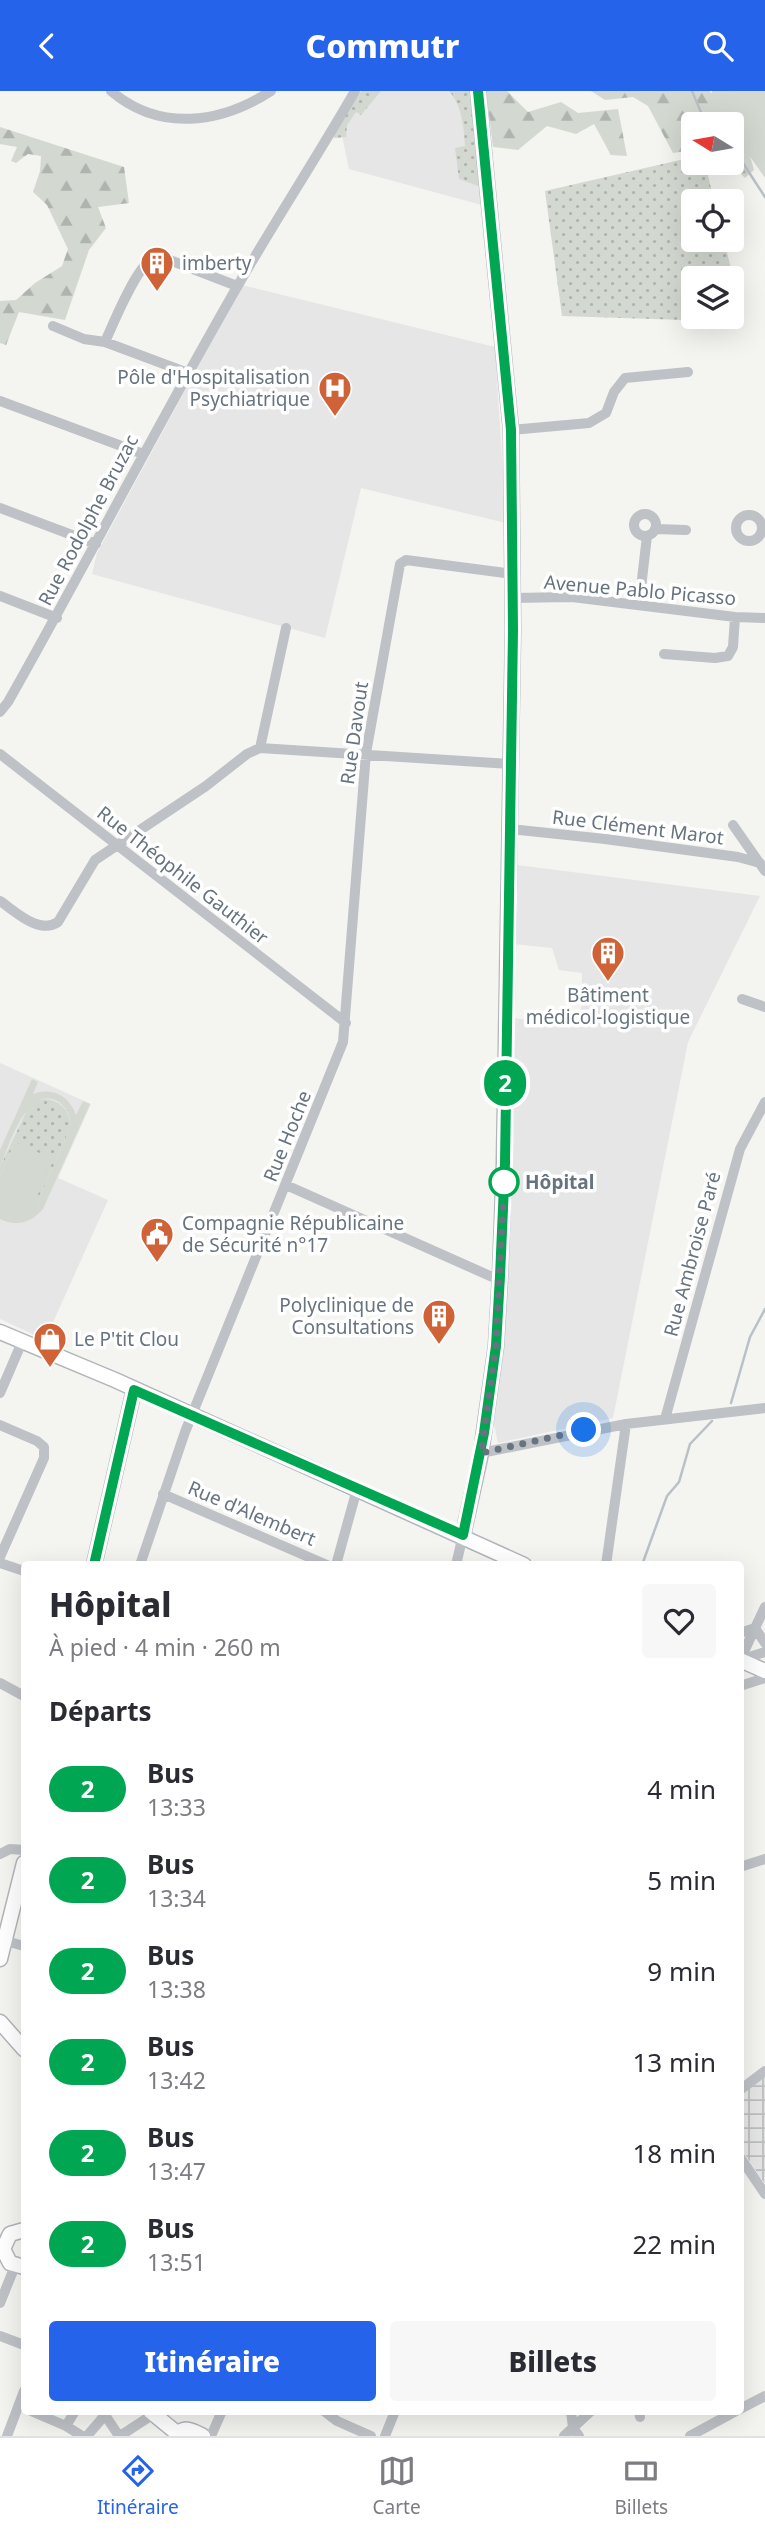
<!DOCTYPE html>
<html lang="fr">
<meta charset="utf-8">
<style>
:root{--surface:#fff;--page:#f7f7f7;--text:#2b2b33;--muted:#7c7c81;--line:#e1e1e2;--accent:#2563eb}
body{margin:0;font-family:"Noto Sans",sans-serif;background:var(--page);color:var(--text);height:100vh;display:flex;flex-direction:column;font-size:26px;white-space:nowrap}
*{box-sizing:border-box;margin:0}
p{font-size:23px;color:var(--muted)}
.icon{flex:none;width:38px;height:38px;fill:none;stroke:currentColor;stroke-width:2;stroke-linecap:round;stroke-linejoin:round}
.map{position:relative;flex:1;overflow:hidden}
.side{position:absolute;left:21px;top:1470px;width:723px;height:854px;display:flex;flex-direction:column;background:var(--surface);border-radius:7px;box-shadow:0 7px 28px #0002}
.side>*{flex:none}
.badge{padding:0 14px;border-radius:23px;font-size:24px;line-height:46px}
.needle{width:46px;rotate:281deg}
.fabs{position:absolute;left:681px;top:21px;display:grid;gap:14px}
.fabs a{display:grid;place-items:center;width:63px;height:63px;border-radius:7px;background:var(--surface);box-shadow:0 7px 28px #0002;font-size:35px}
.you{position:absolute;width:35px;height:35px;margin:-18px;border:5px solid #fff;border-radius:50%;background:#1a73e8;box-shadow:0 0 0 10px #1a73e833}
.map>.badge{position:absolute;translate:-50% -50%;box-shadow:0 0 0 4px #fff}
h2{padding:0 28px;font-size:26px;line-height:63px}
.round{display:grid;place-items:center;flex:none;width:74px;height:74px;border-radius:7px;background:var(--page)}
.overview{display:flex;align-items:center;justify-content:space-between;height:119px;padding:0 28px}
h1{font-size:33px;font-weight:800;line-height:52px}
.button{display:flex;gap:14px;margin-top:auto;padding:14px 28px}
.button a{flex:1;height:80px;border-radius:7px;background:var(--accent);color:#fff;font-size:28px;font-weight:800;line-height:80px;text-align:center}
.button a+a{background:var(--page);color:var(--text)}
ul{padding:0;list-style:none}
li{display:flex;align-items:center;gap:21px;height:91px;padding:0 28px}
li div{flex:1}
li b{display:block;font-size:26px}
li em{font-style:normal}
li .badge{min-width:77px;font-weight:700;text-align:center}
header{display:flex;justify-content:space-between;align-items:center;height:91px;padding:0 28px;background:var(--accent);color:#fff;font-size:32px;font-weight:800}
.dock{display:flex;justify-content:space-around;align-items:center;height:98px;border-top:2px solid var(--line);background:var(--surface);font-size:19px;color:var(--muted)}
.dock a{display:grid;justify-items:center;gap:4px}
.dock .selected{color:var(--accent)}
.map>svg:first-child{display:block}
.built{fill:#e5e6e5}
.industrial{fill:url(#industrial-grid)}
.grass{fill:url(#grass-dots);fill-rule:evenodd}
.forest{fill:url(#forest-firs)}
.park{fill:#d3d9d1}
.lines{fill:none;stroke-linecap:round;stroke-linejoin:round}
.stream{stroke:#b9c1c7;stroke-width:2.5}
.major-casing{stroke:#b2b5b9;stroke-width:17}
.minor{stroke:#bec1c5;stroke-width:10}
.major{stroke:#fff;stroke-width:14}
.line-casing{stroke:#fff;stroke-width:16}
.line{stroke:#00a651;stroke-width:10}
.walk{stroke:#67737f;stroke-width:7;stroke-dasharray:0 12.6}
.stop-dot{fill:#fff;stroke:#00a651;stroke-width:3.5}
.labels{text-anchor:middle;dominant-baseline:central;stroke-width:7;stroke-linejoin:round;paint-order:stroke}
.poi-label{font-size:19px;fill:#67737f;stroke:#fff;text-anchor:start}
.street-label{font-size:19px;fill:#67737f;stroke:#fff}
.stop-label{font-size:19px;font-weight:bold;fill:#67737f;stroke:#fff;text-anchor:start}
</style>
<header><svg class="icon" aria-label="back" viewBox="0 0 24 24"><path d="M15 5l-7 7 7 7"/></svg>Commutr<svg class="icon" aria-label="search" viewBox="0 0 24 24"><circle cx="10" cy="10" r="6"/><path d="M15 15l6 6"/></svg></header>
<div class="map">
<svg width="765" height="2345" viewBox="0 0 765 2345">
<defs>
<pattern id="industrial-grid" width="8" height="8" patternUnits="userSpaceOnUse" patternTransform="scale(1.75)"><rect width="8" height="8" fill="#e5e6e5"/><path d="M0 4h8M4 0v8" fill="none" stroke="#bdbfbf"/></pattern>
<pattern id="grass-dots" width="8" height="8" patternUnits="userSpaceOnUse" patternTransform="scale(1.75)"><rect width="8" height="8" fill="#d3d9d1"/><path d="M2 2h.1M6 6h.1" fill="none" stroke="#afb4af" stroke-width="1.8" stroke-linecap="round"/></pattern>
<pattern id="forest-firs" width="22" height="20" patternUnits="userSpaceOnUse" patternTransform="scale(1.75)"><rect width="22" height="20" fill="#d3d9d1"/><path d="M5 1l3.5 6h-7zM16 11l3.5 6h-7z" fill="#afb4af"/></pattern>
</defs>
<rect width="100%" height="100%" fill="#f4f4f1"/>
<!-- built -->
<path class="built" d="M361 0H469L482 114 349 78 340 35Z
M242 194 495 256 506 432 361 397 325 547 92 483 97 462Z
M517 774 760 805 688 951 613 1327 498 1352 494 1333 509 1161 514 927 581 936 582 882 559 879 552 857 514 853Z
M0 972 91 1013 58 1087 108 1109 45 1249 0 1228Z"/>
<!-- industrial -->
<path class="industrial" d="M765 1986V2093L740 2056V2004Z"/>
<!-- grass -->
<path class="grass" d="M361 0H381L361 24 356 21 347 34 346 46 335 47 331 44Z
M449 0H472L481 96 459 88 455 57 465 55C464 37 462 14 449 0Z
M693 66V72H705L714 110H693V149H724L744 231 562 225 545 100ZM693 187H732V226H693Z
M45 1008C61 1010 69 1019 71 1035L37 1113 30 1122 15 1051 0 1085V1076L29 1015 35 1010Z"/>
<!-- forest -->
<path class="forest" d="M486 0H507L528 21 561 11 578 22 618 18 627 65 611 64 594 33 576 43 547 35 518 59 493 56Z
M591 0H709L727 14 742 38 754 79 745 87 730 72 732 33H693V59L673 62 648 15 633 6 605 9Z
M0 36 124 76 129 112 98 116 106 137 89 159 65 229 19 221 6 254 0 252V210L16 209 35 192 62 175 68 158 47 114 33 101 40 80 41 65 28 63 16 72 11 70 17 56 0 53Z"/>
<!-- park -->
<path class="park" d="M712 0H765V87L732 40V33H727L712 12Z
M32 988 38 991 33 1003C52 996 69 1004 76 1024L83 1010 90 1013 43 1118C31 1132 16 1136 0 1128V1085L15 1051 53 1068 31 1120 37 1113 71 1035C70 1025 67 1017 59 1011 27 991 9 1056 0 1076V1059Z"/>
<g class="lines">
<!-- stream -->
<path class="stream" d="M692 0 706 33
M732 63 741 69 765 106
M731 1312 750 1246 765 1218
M642 1474 667 1405 679 1391 690 1353 712 1330"/>
<defs>
<path id="major" d="M0 1241 115 1289 524 1474
M463 1444 481 1362 496 1255 500 1186 504 1072 513 539 511 339 478 0
M94 1474 134 1299
M740 1569 765 1580
M0 1868 24 1772
M0 1931 24 1958
M24 2139 10 2143 3 2158 10 2172 24 2176
M150 2320 178 2343
M178 2343C185 2334 195 2341 203 2345"/>
</defs>
<!-- major casing -->
<use href="#major" class="major-casing"/>
<!-- minor -->
<path class="minor" d="M111 0C159 41 220 33 271 0
M53 235 84 248 105 251 188 282
M105 251C113 233 136 177 151 169 156 166 162 167 167 168L237 195
M0 310 143 363
M511 339 589 332 606 322 614 301 625 287 688 281
M0 417 96 453
M634 434a11 11 0 1 1 22 0a11 11 0 1 1-22 0Z
M736 437a13 13 0 1 1 26 0a13 13 0 1 1-26 0Z
M656 438 686 439
M0 505 57 527
M512 507 572 506 735 526 765 527
M639 514 647 445
M664 563 715 567 728 565 733 556 735 526
M0 621 8 611C86 473 158 333 237 196 275 130 317 66 355 0
M260 657 286 537
M0 663 346 932
M733 734 765 780
M510 738 605 748 738 766 760 772
M0 810C15 820 39 844 58 831L95 769 206 695 247 663 260 657 511 673
M742 908 765 916
M286 1094 499 1189
M0 1302 22 1251
M665 1328 740 1058 765 1011
M0 1334 37 1350 44 1356V1367L0 1466
M481 1362 626 1333 765 1317
M163 1403 327 1474
M0 1472 24 1480
M140 1474 185 1341 343 951 366 662 400 473 406 469 513 483
M336 1474 357 1398
M456 1474 463 1444
M606 1474 626 1333
M755 1537 765 1552
M740 1542 755 1537
M740 1569 765 1516
M740 1569 765 1561
M0 1592 24 1605
M740 1595 765 1587
M0 1763 10 1758 24 1759
M740 1776 765 1768
M6 1850 24 1855
M740 1999 765 1980
M740 2066 765 2103
M0 2212 15 2175
M0 2245 24 2254
M740 2318 765 2305
M31 2320 66 2335 82 2345
M107 2320 105 2324 119 2345
M324 2320 337 2330 371 2345
M571 2320 573 2337 579 2345
M639 2320 640 2326
M66 2335 75 2320
M7 2345 24 2300
M87 2345 105 2324
M120 2345 152 2324
M211 2345 222 2320
M385 2345 395 2320
M564 2345 591 2320
M690 2345 736 2320"/>
<!-- major -->
<use href="#major" class="major"/>
</g>
<g class="lines">
<defs>
<path id="line" d="M94 1474 134 1299 463 1444 484 1342 496 1255 500 1185 505 1072 513 539 511 339 478 0"/>
</defs>
<!-- line casing -->
<use href="#line" class="line-casing"/>
<!-- line -->
<use href="#line" class="line"/>
<!-- walk -->
<path class="walk" d="M504 1091 496 1255 481 1362 584 1339"/>
</g>
<!-- icons -->
<defs>
<symbol id="building-pin" viewBox="-11 -11 22 30"><path d="M0 17L-7.5 6A9.5 9.5 0 1 1 7.5 6Z" fill="#cf6337" stroke="#fff"/><path d="M-4-6H4V6H1V3H-1V6H-4ZM-2.5-4.3h1.7v1.8h-1.7ZM.8-4.3h1.7v1.8H.8ZM-2.5-1h1.7V.8h-1.7ZM.8-1h1.7V.8H.8Z" fill="#fff"/></symbol>
<symbol id="hospital-pin" viewBox="-11 -11 22 30"><path d="M0 17L-7.5 6A9.5 9.5 0 1 1 7.5 6Z" fill="#cf6337" stroke="#fff"/><path d="M-5-5h3v3.5h4V-5h3V5h-3V1.5h-4V5h-3Z" fill="#fff"/></symbol>
<symbol id="civic-pin" viewBox="-11 -11 22 30"><path d="M0 17L-7.5 6A9.5 9.5 0 1 1 7.5 6Z" fill="#cf6337" stroke="#fff"/><path d="M-.6-6.5H3V-4.5H.6V-3L4-1V1h2V6H-6V1h2V-1L-.6-3ZM-1.2 2.5V6h2.4V2.5Z" fill="#fff"/></symbol>
<symbol id="shop-pin" viewBox="-11 -11 22 30"><path d="M0 17L-7.5 6A9.5 9.5 0 1 1 7.5 6Z" fill="#cf6337" stroke="#fff"/><path d="M-5-2.5h2.3a2.7 3.5 0 0 1 5.4 0H5L5.5 6h-11ZM-1.5-2.5h3a1.5 2.3 0 0 0-3 0Z" fill="#fff"/></symbol>
</defs>
<g fill-rule="evenodd">
<use href="#building-pin" x="138" y="153" width="38" height="52"/>
<use href="#hospital-pin" x="316" y="278" width="38" height="52"/>
<use href="#building-pin" x="589" y="843" width="38" height="52"/>
<use href="#civic-pin" x="138" y="1124" width="38" height="52"/>
<use href="#building-pin" x="420" y="1206" width="38" height="52"/>
<use href="#shop-pin" x="31" y="1229" width="38" height="52"/>
</g>
<!-- markers -->
<circle class="stop-dot" cx="504" cy="1091" r="14"/>
<g class="labels">
<!-- poi labels -->
<g class="poi-label">
<text x="182" y="172">imberty</text>
<text x="310" y="286" text-anchor="end">Pôle d'Hospitalisation<tspan x="310" dy="22">Psychiatrique</tspan></text>
<text x="608" y="904" text-anchor="middle">Bâtiment<tspan x="608" dy="22">médicol-logistique</tspan></text>
<text x="182" y="1132">Compagnie Républicaine<tspan x="182" dy="22">de Sécurité n°17</tspan></text>
<text x="414" y="1214" text-anchor="end">Polyclinique de<tspan x="414" dy="22">Consultations</tspan></text>
<text x="74" y="1248">Le P'tit Clou</text>
</g>
<!-- street labels -->
<g class="street-label">
<text transform="translate(88 429) rotate(-62)">Rue Rodolphe Bruzac</text>
<text transform="translate(640 499) rotate(5)">Avenue Pablo Picasso</text>
<text transform="translate(354 642) rotate(-82)">Rue Davout</text>
<text transform="translate(638 736) rotate(7)">Rue Clément Marot</text>
<text transform="translate(183 784) rotate(38)">Rue Théophile Gauthier</text>
<text transform="translate(287 1045) rotate(-68)">Rue Hoche</text>
<text transform="translate(692 1163) rotate(-75)">Rue Ambroise Paré</text>
<text transform="translate(252 1422) rotate(23)">Rue d'Alembert</text>
</g>
<!-- stop labels -->
<g class="stop-label">
<text x="525" y="1091">Hôpital</text>
</g>
</g>
</svg>
<div class="fabs">
<a><svg class="needle" viewBox="-14 -14 28 28"><path d="M0-13l5 13h-10z" fill="#e53935"/><path d="M0 13l5-13h-10z" fill="#7c7c81"/></svg></a>
<a><svg class="icon" aria-label="locate" viewBox="0 0 24 24"><circle cx="12" cy="12" r="6"/><path d="M12 2v4M12 18v4M2 12h4M18 12h4"/></svg></a>
<a><svg class="icon" aria-label="layers" viewBox="0 0 24 24"><path d="M12 4l9 5-9 5-9-5zM3 14l9 5 9-5"/></svg></a>
</div>
<div class="you" style="left:584px;top:1339px"></div>
<b class="badge" style="left:505px;top:992px;background:#00a651;color:#fff">2</b>
<section class="side">
<div class="overview"><div><h1>Hôpital</h1><p>À pied · 4 min · 260 m</p></div><a class="round"><svg class="icon" aria-label="heart" viewBox="0 0 24 24"><path d="M12 20l-8-8c-3-5 5-10 8-4 3-6 11-1 8 4z"/></svg></a></div>
<h2>Départs</h2>
<ul>
<li><span class="badge" style="background:#00a651;color:#fff">2</span><div><b>Bus</b><p>13:33</p></div><em>4 min</em></li>
<li><span class="badge" style="background:#00a651;color:#fff">2</span><div><b>Bus</b><p>13:34</p></div><em>5 min</em></li>
<li><span class="badge" style="background:#00a651;color:#fff">2</span><div><b>Bus</b><p>13:38</p></div><em>9 min</em></li>
<li><span class="badge" style="background:#00a651;color:#fff">2</span><div><b>Bus</b><p>13:42</p></div><em>13 min</em></li>
<li><span class="badge" style="background:#00a651;color:#fff">2</span><div><b>Bus</b><p>13:47</p></div><em>18 min</em></li>
<li><span class="badge" style="background:#00a651;color:#fff">2</span><div><b>Bus</b><p>13:51</p></div><em>22 min</em></li>
</ul>
<div class="button"><a>Itinéraire</a><a>Billets</a></div>
</section>
</div>
<nav class="dock">
<a class="selected"><svg class="icon" aria-label="directions" viewBox="0 0 24 24"><path d="M12 3l9 9-9 9-9-9zM9 14v-3h6M13 9l2 2-2 2"/></svg>Itinéraire</a>
<a><svg class="icon" aria-label="map" viewBox="0 0 24 24"><path d="M3 6l6-2 6 2 6-2v14l-6 2-6-2-6 2zM9 4v14M15 6v14"/></svg>Carte</a>
<a><svg class="icon" aria-label="tickets" viewBox="0 0 24 24"><path d="M3 7h18v10H3zM15 7v10"/></svg>Billets</a>
</nav>
